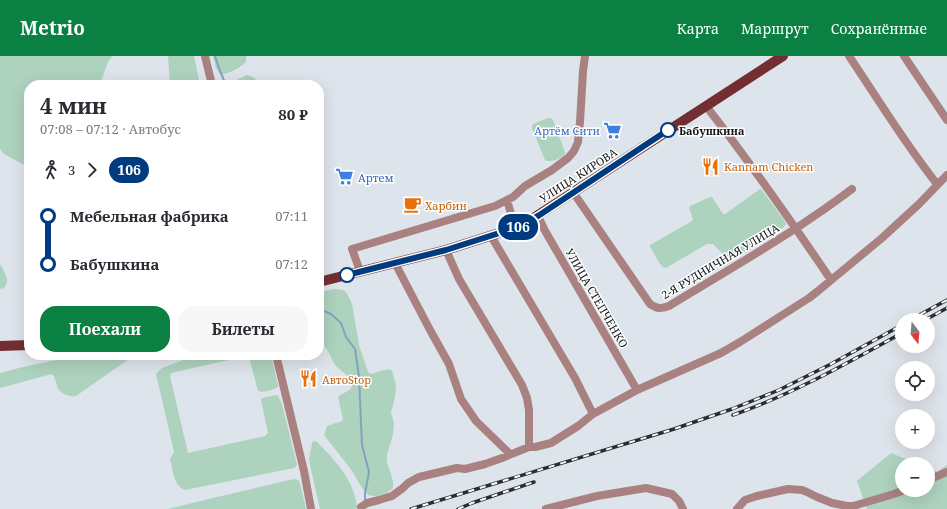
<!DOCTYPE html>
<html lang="ru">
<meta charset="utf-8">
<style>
:root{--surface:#fff;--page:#f7f7f7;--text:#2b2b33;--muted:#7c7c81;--accent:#0b8043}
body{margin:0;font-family:"Noto Serif",serif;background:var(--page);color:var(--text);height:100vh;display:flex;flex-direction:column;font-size:15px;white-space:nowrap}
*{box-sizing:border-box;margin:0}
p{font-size:13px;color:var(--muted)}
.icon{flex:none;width:22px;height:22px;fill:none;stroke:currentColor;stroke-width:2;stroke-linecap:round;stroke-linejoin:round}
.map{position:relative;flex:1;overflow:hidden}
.panel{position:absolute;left:24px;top:24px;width:300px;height:280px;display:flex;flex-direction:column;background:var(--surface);border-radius:16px;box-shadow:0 4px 16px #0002}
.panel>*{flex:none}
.badge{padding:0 8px;border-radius:13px;font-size:14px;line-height:26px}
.needle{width:26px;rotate:164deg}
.fabs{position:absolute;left:895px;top:257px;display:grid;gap:8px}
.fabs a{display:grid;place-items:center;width:40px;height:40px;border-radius:50%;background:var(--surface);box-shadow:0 4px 16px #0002;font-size:20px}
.map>.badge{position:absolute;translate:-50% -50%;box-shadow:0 0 0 2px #fff}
.legs{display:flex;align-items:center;gap:6px;height:44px;padding:0 16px;font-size:13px}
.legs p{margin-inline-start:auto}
.overview{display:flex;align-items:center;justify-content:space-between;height:68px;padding:0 16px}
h1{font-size:22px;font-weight:700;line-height:30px}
.action{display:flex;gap:8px;margin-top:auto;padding:8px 16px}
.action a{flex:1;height:46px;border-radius:16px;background:var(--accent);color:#fff;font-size:16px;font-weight:700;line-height:46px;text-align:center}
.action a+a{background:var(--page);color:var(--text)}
ul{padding:0 16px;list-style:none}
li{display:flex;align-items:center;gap:14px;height:48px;font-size:15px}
li i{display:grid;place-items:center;width:6px;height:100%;margin:0 5px;background:currentColor}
li i::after{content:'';width:10px;height:10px;margin:-5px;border:3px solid;border-radius:50%;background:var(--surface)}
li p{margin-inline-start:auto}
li:first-child i{background:linear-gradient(#0000 50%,currentColor 0)}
li:last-child i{background:linear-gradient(currentColor 50%,#0000 0)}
header{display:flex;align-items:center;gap:24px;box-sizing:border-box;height:56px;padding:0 20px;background:var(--accent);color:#fff}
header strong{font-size:19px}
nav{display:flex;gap:22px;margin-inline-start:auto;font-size:14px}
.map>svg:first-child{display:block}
.green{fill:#add2be}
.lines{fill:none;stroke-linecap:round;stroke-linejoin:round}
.stream{stroke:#85a2bd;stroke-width:2}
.minor{stroke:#a98180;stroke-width:8}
.major{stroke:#722e31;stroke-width:10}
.rail-casing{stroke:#2b2e31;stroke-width:3.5}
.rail{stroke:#fff;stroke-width:2;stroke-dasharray:6;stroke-linecap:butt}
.line-1-casing{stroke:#fff;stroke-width:9}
.line-1{stroke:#003b80;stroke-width:6}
.stop-1-dot{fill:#fff;stroke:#003b80;stroke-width:2}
.labels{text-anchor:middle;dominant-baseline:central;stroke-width:3;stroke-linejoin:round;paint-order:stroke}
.shop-label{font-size:11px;fill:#366cbe;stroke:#fff;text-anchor:end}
.stop-label{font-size:11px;font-weight:bold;fill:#111316;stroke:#fff;text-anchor:start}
.food-label{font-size:11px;fill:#c56008;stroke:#fff;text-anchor:start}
.street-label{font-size:11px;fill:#111316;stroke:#fff}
</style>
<header>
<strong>Metrio</strong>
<nav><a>Карта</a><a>Маршрут</a><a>Сохранённые</a></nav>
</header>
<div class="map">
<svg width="947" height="453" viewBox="0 0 947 453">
<rect width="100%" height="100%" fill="#dee4eb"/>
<!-- green -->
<path class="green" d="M0 0H112L107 8 100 29H29V112L28 111 4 98 0 93Z
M168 0H194L200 29H170Z
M213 0H246V6C241 11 228 19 220 18L216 12Z
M247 19 253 21 262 29H230L232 26Z
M548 62H551L553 64 565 96V98C561 103 550 107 545 104L532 72V69L535 67Z
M760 133H761L784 164 786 168 783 172 733 203 724 199 713 188H707L666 212 663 211 660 208 650 191V189L692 165 693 163 689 152 690 150 710 141H712L723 158H725Z
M0 208C4 216 11 224 4 232L0 233Z
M334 233C347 233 347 237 352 248L359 289 368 316 370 318 389 313 392 315 396 329 395 341 391 357 394 367 393 379 387 398V406L393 425V432L387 437 378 440H373L368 439 364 435 350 412 324 379 327 370 342 365 343 363 338 341C342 337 351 335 352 330 353 321 342 316 337 311 330 304 329 290 319 287V236Z
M85 299H150L144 304 131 303 126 305 76 340C68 341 60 338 57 330 56 326 55 321 52 318L0 332V317C28 309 56 304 85 299Z
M197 299H271L278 329V331C272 334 263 337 258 335L249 301 246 300 171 317 170 320 188 397 265 380 268 377 261 344 262 342 276 339 278 340 282 348 297 409 294 412 289 413 185 434C174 431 173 414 170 403L174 396 156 318 162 312Z
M315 385 317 386C335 404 355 425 357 452L355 453H320L310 409 309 403 312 388V386Z
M891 397 918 408H902V434H928V412L937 416 947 409V453H867L857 425Z
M294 423 298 424 300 427 306 453H168L217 441Z"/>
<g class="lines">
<!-- stream -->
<path class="stream" d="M215 0 220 15 226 29
M319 253 331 258 341 267 346 281 355 293 359 321 362 389 369 416 365 437V444"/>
<!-- minor -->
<path class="minor" d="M205 0 212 29
M849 0C878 43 905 88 937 128
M904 0 947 64
M706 50C750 106 791 165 831 224
M573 136 650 248C658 253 660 253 669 250 731 212 794 177 852 133
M507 144 515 172
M538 160 544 173 637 334
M491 180 575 322 593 358
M446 194 459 223 522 329 527 342 529 354V391
M395 207 430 274 449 308 461 343 476 365 510 398
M360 215 352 193 495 150 513 141 525 130 552 114 568 102 574 95 578 86 580 66 583 15 585 0
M276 299 304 415 311 453
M928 424 947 416
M361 451 367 447 379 444 392 440 403 432 408 427 419 421 457 412 465 413 485 408 502 402 529 391H535L551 387 578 370 593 358 637 334 721 297 740 286 809 242 818 235 882 182 919 148 947 119
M546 453 597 440 646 432 672 438 679 445 683 453
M737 453 745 444 757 440 788 433 802 434 807 436 817 441 832 447 847 450H853L894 438 904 434"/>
<!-- major -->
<path class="major" d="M319 226 446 194 515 172 526 167 783 0
M0 290 29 289"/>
<defs>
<path id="rail" d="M910 264 947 244
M925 264 947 252
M733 359C793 338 847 307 902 277
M411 453 674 373 732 353 779 334 831 308 902 269
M458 453 472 447 534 426"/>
</defs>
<!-- rail casing -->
<use href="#rail" class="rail-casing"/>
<!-- rail -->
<use href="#rail" class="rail"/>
</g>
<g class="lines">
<defs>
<path id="line-1" d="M347 219 446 194 515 172 538 160 668 74"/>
</defs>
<!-- line-1 casing -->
<use href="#line-1" class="line-1-casing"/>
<!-- line-1 -->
<use href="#line-1" class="line-1"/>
</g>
<!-- icons -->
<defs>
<symbol id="supermarket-bare" viewBox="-9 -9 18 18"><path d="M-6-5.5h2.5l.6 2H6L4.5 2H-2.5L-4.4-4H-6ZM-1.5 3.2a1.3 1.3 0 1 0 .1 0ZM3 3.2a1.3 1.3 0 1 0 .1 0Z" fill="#3f7fe0" stroke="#fff" stroke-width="2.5" paint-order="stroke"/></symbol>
<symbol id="restaurant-bare" viewBox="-9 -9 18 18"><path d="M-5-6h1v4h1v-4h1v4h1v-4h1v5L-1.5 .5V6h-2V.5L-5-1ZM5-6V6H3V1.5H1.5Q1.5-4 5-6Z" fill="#e8710a" stroke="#fff" stroke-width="2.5" paint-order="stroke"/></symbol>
<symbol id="cafe-bare" viewBox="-9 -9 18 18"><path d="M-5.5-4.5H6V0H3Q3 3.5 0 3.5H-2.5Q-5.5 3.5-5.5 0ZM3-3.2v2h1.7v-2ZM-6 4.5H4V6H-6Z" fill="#e8710a" stroke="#fff" stroke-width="2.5" paint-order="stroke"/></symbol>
</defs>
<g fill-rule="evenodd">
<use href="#supermarket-bare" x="600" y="62" width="25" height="25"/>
<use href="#restaurant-bare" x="698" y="98" width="25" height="25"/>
<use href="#supermarket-bare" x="332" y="108" width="25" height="25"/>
<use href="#cafe-bare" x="400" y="136" width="25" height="25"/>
<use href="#restaurant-bare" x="296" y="310" width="25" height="25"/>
</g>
<!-- markers -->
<g class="stop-1-dot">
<circle cx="668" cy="74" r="7"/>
<circle cx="347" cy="219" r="7"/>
</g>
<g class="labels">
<!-- shop labels -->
<g class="shop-label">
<text x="600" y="74">Артём Сити</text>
<text x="358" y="121" text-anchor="start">Артем</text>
</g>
<!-- stop labels -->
<g class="stop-label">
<text x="679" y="74">Бабушкина</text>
</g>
<!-- food labels -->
<g class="food-label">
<text x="724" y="110">Kannam Chicken</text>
<text x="425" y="149">Харбин</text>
<text x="322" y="323">АвтоStop</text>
</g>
<!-- street labels -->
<g class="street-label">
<text transform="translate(578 119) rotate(-33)">УЛИЦА КИРОВА</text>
<text transform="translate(720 205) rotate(-31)">2-Я РУДНИЧНАЯ УЛИЦА</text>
<text transform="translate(597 242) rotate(60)">УЛИЦА СТЕПЧЕНКО</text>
</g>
</g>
</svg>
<div class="fabs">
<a><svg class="needle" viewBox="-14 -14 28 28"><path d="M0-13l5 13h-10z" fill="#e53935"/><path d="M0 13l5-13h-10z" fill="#7c7c81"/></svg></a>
<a><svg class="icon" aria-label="locate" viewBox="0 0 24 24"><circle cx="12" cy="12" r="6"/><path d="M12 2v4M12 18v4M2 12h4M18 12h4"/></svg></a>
<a>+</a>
<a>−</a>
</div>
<b class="badge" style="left:518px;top:171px;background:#003b80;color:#fff">106</b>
<section class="panel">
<div class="overview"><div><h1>4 мин</h1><p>07:08 – 07:12 · Автобус</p></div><b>80 ₽</b></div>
<div class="legs"><svg class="icon" aria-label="walk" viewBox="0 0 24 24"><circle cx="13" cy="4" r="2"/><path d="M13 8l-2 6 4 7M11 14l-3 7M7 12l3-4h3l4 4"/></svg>3<svg class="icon" aria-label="forward" viewBox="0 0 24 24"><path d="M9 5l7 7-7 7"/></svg><b class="badge" style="background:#003b80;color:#fff">106</b></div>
<ul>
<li><i style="color:#003b80"></i><b>Мебельная фабрика</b><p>07:11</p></li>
<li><i style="color:#003b80"></i><b>Бабушкина</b><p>07:12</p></li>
</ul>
<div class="action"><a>Поехали</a><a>Билеты</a></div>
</section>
</div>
